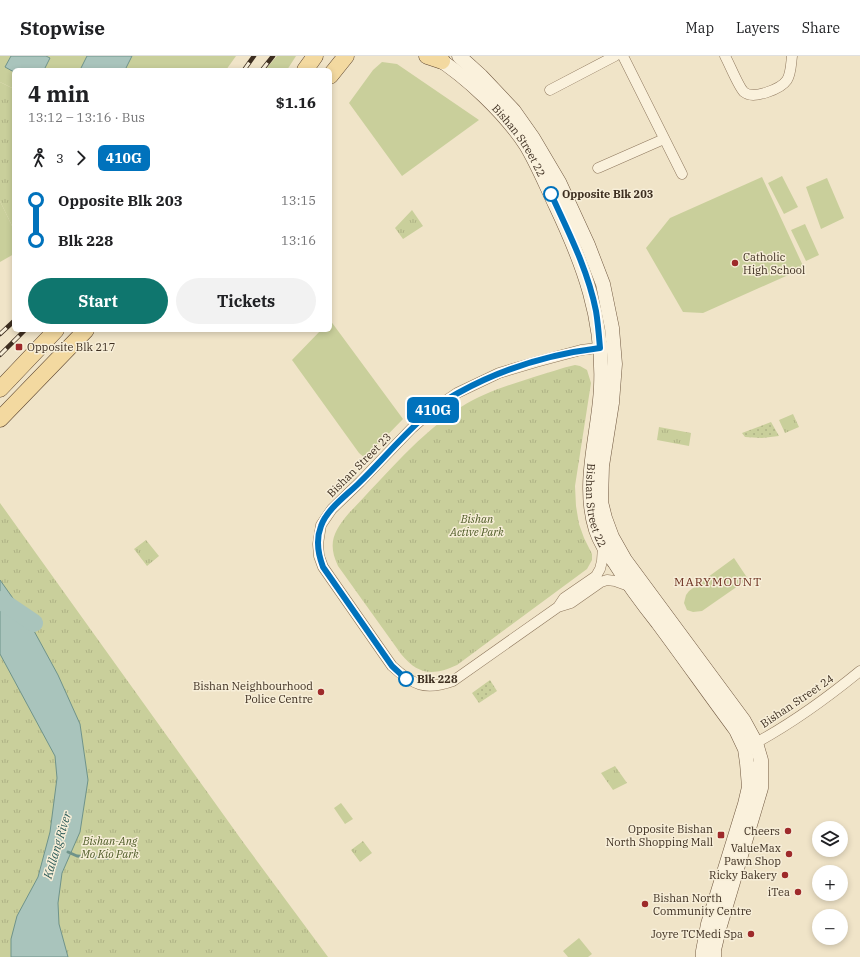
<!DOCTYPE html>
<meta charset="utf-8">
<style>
:root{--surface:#fff;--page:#f2f2f2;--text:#202124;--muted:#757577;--line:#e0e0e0;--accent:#0f766e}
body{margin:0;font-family:"IBM Plex Serif",serif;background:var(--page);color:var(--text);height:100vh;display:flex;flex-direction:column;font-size:15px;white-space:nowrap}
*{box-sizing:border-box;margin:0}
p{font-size:13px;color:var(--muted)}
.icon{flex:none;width:22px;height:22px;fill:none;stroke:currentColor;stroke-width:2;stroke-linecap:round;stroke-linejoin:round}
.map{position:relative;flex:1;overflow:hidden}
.drawer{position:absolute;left:12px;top:12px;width:320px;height:264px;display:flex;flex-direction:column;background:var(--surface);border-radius:6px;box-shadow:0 2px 6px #0003}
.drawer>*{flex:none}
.badge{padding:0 8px;border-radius:6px;font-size:14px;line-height:26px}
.buttons{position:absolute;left:812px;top:765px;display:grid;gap:8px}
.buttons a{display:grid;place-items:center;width:36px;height:36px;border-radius:50%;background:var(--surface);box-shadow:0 2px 6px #0003;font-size:20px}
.map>.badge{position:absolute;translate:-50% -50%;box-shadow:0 0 0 2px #fff}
.legs{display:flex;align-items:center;gap:6px;height:44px;padding:0 16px;font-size:13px}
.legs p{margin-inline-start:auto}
.summary{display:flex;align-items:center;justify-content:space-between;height:68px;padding:0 16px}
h1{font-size:22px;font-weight:700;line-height:30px}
.primary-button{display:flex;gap:8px;margin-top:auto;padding:8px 16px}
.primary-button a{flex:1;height:46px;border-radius:24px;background:var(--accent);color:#fff;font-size:16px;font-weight:700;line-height:46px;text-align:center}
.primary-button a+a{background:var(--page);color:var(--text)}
ul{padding:0 16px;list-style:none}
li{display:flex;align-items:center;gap:14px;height:40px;font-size:15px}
li i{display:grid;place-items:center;width:6px;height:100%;margin:0 5px;background:currentColor}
li i::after{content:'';width:10px;height:10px;margin:-5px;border:3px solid;border-radius:50%;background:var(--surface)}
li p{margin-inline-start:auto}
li:first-child i{background:linear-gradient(#0000 50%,currentColor 0)}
li:last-child i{background:linear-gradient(currentColor 50%,#0000 0)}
header{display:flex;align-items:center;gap:24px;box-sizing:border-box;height:56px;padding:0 20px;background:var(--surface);border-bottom:1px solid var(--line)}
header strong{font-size:19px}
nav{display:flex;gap:22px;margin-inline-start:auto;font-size:14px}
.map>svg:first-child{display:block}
.grass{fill:#c9cf9b}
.park{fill:url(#park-tufts)}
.garden{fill:url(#garden-dots)}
.water{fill:#a9c4bc;stroke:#6f938a}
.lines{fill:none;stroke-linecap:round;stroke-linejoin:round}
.stream{stroke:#6f938a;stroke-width:3}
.river{stroke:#a9c4bc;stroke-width:18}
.minor-casing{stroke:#8d765c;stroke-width:11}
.secondary-casing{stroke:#6f573f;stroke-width:15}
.primary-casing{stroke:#5b4430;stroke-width:17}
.minor{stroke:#faf1dc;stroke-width:10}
.secondary{stroke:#faf1dc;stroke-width:14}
.primary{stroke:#f3d9a0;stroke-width:16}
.rail-casing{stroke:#3d2e20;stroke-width:4.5}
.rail{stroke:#f7eed8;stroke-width:3;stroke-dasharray:9;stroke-linecap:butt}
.line-1-casing{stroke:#fff;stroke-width:9}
.line-1{stroke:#0072bc;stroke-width:6}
.stop-1-dot{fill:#fff;stroke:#0072bc;stroke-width:2}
.poi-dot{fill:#9e2a2b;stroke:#f7eed8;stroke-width:1.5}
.labels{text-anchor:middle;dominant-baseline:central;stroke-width:3;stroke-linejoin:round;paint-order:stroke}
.street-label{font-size:11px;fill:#3d2e20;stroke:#f7eed8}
.stop-label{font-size:11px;font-weight:bold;fill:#3d2e20;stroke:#f7eed8;text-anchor:start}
.poi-label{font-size:11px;fill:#3d2e20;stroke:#f7eed8;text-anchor:end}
.park-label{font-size:11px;font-style:italic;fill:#4d5a26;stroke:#f7eed8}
.neighbourhood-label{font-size:12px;letter-spacing:1px;fill:#6b2e1e;stroke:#f7eed8}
.water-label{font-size:12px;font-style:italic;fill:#2f5d5a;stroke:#f7eed8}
</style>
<header>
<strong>Stopwise</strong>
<nav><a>Map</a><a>Layers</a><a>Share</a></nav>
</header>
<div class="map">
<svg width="860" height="901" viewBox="0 0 860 901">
<defs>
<pattern id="park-tufts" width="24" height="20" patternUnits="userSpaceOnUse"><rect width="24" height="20" fill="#c9cf9b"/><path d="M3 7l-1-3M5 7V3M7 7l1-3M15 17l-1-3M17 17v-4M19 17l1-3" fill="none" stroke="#aeb285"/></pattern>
<pattern id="garden-dots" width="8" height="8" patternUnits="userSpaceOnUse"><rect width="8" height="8" fill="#c9cf9b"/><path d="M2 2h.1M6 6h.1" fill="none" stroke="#aeb285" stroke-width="1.8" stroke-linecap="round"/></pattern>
</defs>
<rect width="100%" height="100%" fill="#f0e4c8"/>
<!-- grass -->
<path class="grass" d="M0 0H236L226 14H14V33L0 26Z
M277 0H296L287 14H265Z
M382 6 397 8 479 64 402 120 349 47 373 14Z
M782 120 798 151 784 158 768 127Z
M762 121 804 212 703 257 683 256 646 192 670 162Z
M827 122 844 162 821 173 806 131Z
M0 145 14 174V198L0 206Z
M805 168 819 199 806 205 791 174Z
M330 264 403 363 365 402 359 397 292 304 321 274H330Z
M734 502 748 523 702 555 693 556 687 554 684 547 686 539 689 535Z
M341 747 353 763 345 768 334 752Z
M579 882 592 898 588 901H568L563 895Z"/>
<!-- park -->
<path class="park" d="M0 26 14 33V174L0 145Z
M412 154 423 170 403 183 395 172Z
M575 309 580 310 587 314 591 327 575 430 576 450 579 468 584 482 592 498V504L587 513 457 609C433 620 418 619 401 598L338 510C327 487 334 475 349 457 383 422 420 377 461 351 483 337 509 329 534 321 548 317 561 312 575 309Z
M793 358 799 371 785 377 779 364Z
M659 371 691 377 689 390 657 384Z
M0 447 243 786 328 901H0Z
M146 484 159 500 147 510 134 493Z
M615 710 627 727 613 734 601 717Z
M363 785 372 797 360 806 351 794Z"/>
<!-- garden -->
<path class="garden" d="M771 366 779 380 762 382 745 381 742 377Z
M490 624 497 635 479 647 472 637Z"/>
<!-- water -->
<path class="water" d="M11 0H46L50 2 44 14H14V16L5 11Z
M87 0H132L125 14H80Z
M0 524 27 562 58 619 80 668 88 724 80 776 62 817 58 847 59 868 68 901H11V883L17 860 38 821 50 776 57 722 55 700 0 598Z"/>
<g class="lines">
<!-- stream -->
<path class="stream" d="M68 796 77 800 108 802"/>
<!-- river -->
<path class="river" d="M0 544 34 567"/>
<defs>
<path id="minor" d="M623 0 682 118
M725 0C729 7 739 32 744 36 753 44 781 33 787 24 791 18 791 8 792 0
M550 34 615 0
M598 112 664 83
M605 291 581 294 536 306 499 317 457 337 435 352 412 372 360 426 332 453 321 469 318 488 319 500 323 511 392 610C413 629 425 635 453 625L558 551 571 547 601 526 607 524 615 525 629 530
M558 551 564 542 596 520 600 513 602 505 603 490
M750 690C788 670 827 642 860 615"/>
<g id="secondary">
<path id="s1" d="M434 0C467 21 504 56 526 89 537 107 546 129 555 148 584 209 604 263 601 331 599 378 581 427 596 474 600 486 607 497 615 507 628 528 643 548 658 567 684 602 710 639 736 674L745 693 747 707 749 731 745 748 708 868 703 895V901"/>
<path d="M459 0 481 20 514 55 533 82 559 126 588 189 603 228 612 272 615 308 612 347 602 410 601 446 605 462 612 481 625 504 744 665 756 687 761 704V732L719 873 714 894V901"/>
</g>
<path id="primary" d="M427 0 442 5
M305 14 315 0
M330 20 346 0
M0 333 56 274
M0 363 86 274"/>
</defs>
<!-- minor casing -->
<use href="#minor" class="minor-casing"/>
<!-- secondary casing -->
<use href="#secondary" class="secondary-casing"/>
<!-- primary casing -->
<use href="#primary" class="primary-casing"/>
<!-- minor -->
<use href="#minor" class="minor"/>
<!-- secondary -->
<use href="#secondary" class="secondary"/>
<!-- primary -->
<use href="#primary" class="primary"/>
<defs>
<path id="rail" d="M244 14 254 0
M262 14 273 0
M0 278 14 265
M0 299 25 274"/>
</defs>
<!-- rail casing -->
<use href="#rail" class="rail-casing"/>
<!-- rail -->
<use href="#rail" class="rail"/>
</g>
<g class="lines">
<defs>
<path id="line-1" d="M406 623 392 610 323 511C318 498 316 483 321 470 327 453 347 439 359 427 391 396 419 358 458 337 501 313 551 298 600 292 599 280 598 267 596 255 588 214 568 175 551 138"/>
</defs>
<!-- line-1 casing -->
<use href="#line-1" class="line-1-casing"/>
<!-- line-1 -->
<use href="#line-1" class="line-1"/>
</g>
<!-- markers -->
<g class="stop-1-dot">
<circle cx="551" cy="138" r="7"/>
<circle cx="406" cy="623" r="7"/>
</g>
<g class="poi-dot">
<circle cx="735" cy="207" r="4"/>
<rect x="15" y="287" width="8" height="8" rx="2"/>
<circle cx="321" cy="636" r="4"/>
<circle cx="788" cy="775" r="4"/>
<rect x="717" y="775" width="8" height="8" rx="2"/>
<circle cx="789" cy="798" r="4"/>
<circle cx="785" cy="819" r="4"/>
<circle cx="798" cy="836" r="4"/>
<circle cx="645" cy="848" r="4"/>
<circle cx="751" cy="878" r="4"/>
</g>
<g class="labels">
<!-- street labels -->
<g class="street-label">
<text stroke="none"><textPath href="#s1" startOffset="121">Bishan Street 22</textPath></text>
<text transform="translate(359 409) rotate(-45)">Bishan Street 23</text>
<text stroke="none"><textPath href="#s1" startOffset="505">Bishan Street 22</textPath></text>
<text transform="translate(797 645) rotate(-34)">Bishan Street 24</text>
</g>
<!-- stop labels -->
<g class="stop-label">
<text x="562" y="138">Opposite Blk 203</text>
<text x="417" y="623">Blk 228</text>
</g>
<!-- poi labels -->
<g class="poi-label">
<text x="743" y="201" text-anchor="start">Catholic<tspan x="743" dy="13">High School</tspan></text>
<text x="27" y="291" text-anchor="start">Opposite Blk 217</text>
<text x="313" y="630">Bishan Neighbourhood<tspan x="313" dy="13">Police Centre</tspan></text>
<text x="713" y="773">Opposite Bishan<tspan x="713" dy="13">North Shopping Mall</tspan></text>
<text x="780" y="775">Cheers</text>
<text x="781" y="792">ValueMax<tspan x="781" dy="13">Pawn Shop</tspan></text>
<text x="777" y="819">Ricky Bakery</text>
<text x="790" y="836">iTea</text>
<text x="653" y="842" text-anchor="start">Bishan North<tspan x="653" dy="13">Community Centre</tspan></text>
<text x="743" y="878">Joyre TCMedi Spa</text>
</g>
<!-- park labels -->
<g class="park-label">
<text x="477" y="463">Bishan<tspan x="477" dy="13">Active Park</tspan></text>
<text x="110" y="785">Bishan-Ang<tspan x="110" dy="13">Mo Kio Park</tspan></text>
</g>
<!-- neighbourhood labels -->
<g class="neighbourhood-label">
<text x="718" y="525">MARYMOUNT</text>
</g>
<!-- water labels -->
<g class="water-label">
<text transform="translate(57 789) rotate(-73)">Kallang River</text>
</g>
</g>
</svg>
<div class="buttons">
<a><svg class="icon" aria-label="layers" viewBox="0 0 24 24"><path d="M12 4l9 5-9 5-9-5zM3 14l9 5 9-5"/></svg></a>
<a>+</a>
<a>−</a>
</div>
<b class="badge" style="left:433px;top:354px;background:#0072bc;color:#fff">410G</b>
<section class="drawer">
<div class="summary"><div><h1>4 min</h1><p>13:12 – 13:16 · Bus</p></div><b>$1.16</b></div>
<div class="legs"><svg class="icon" aria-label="walk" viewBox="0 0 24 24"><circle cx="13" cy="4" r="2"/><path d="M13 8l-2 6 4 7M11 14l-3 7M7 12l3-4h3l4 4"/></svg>3<svg class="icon" aria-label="forward" viewBox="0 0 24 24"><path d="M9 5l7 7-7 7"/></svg><b class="badge" style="background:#0072bc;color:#fff">410G</b></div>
<ul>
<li><i style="color:#0072bc"></i><b>Opposite Blk 203</b><p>13:15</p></li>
<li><i style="color:#0072bc"></i><b>Blk 228</b><p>13:16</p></li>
</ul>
<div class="primary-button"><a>Start</a><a>Tickets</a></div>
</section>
</div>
